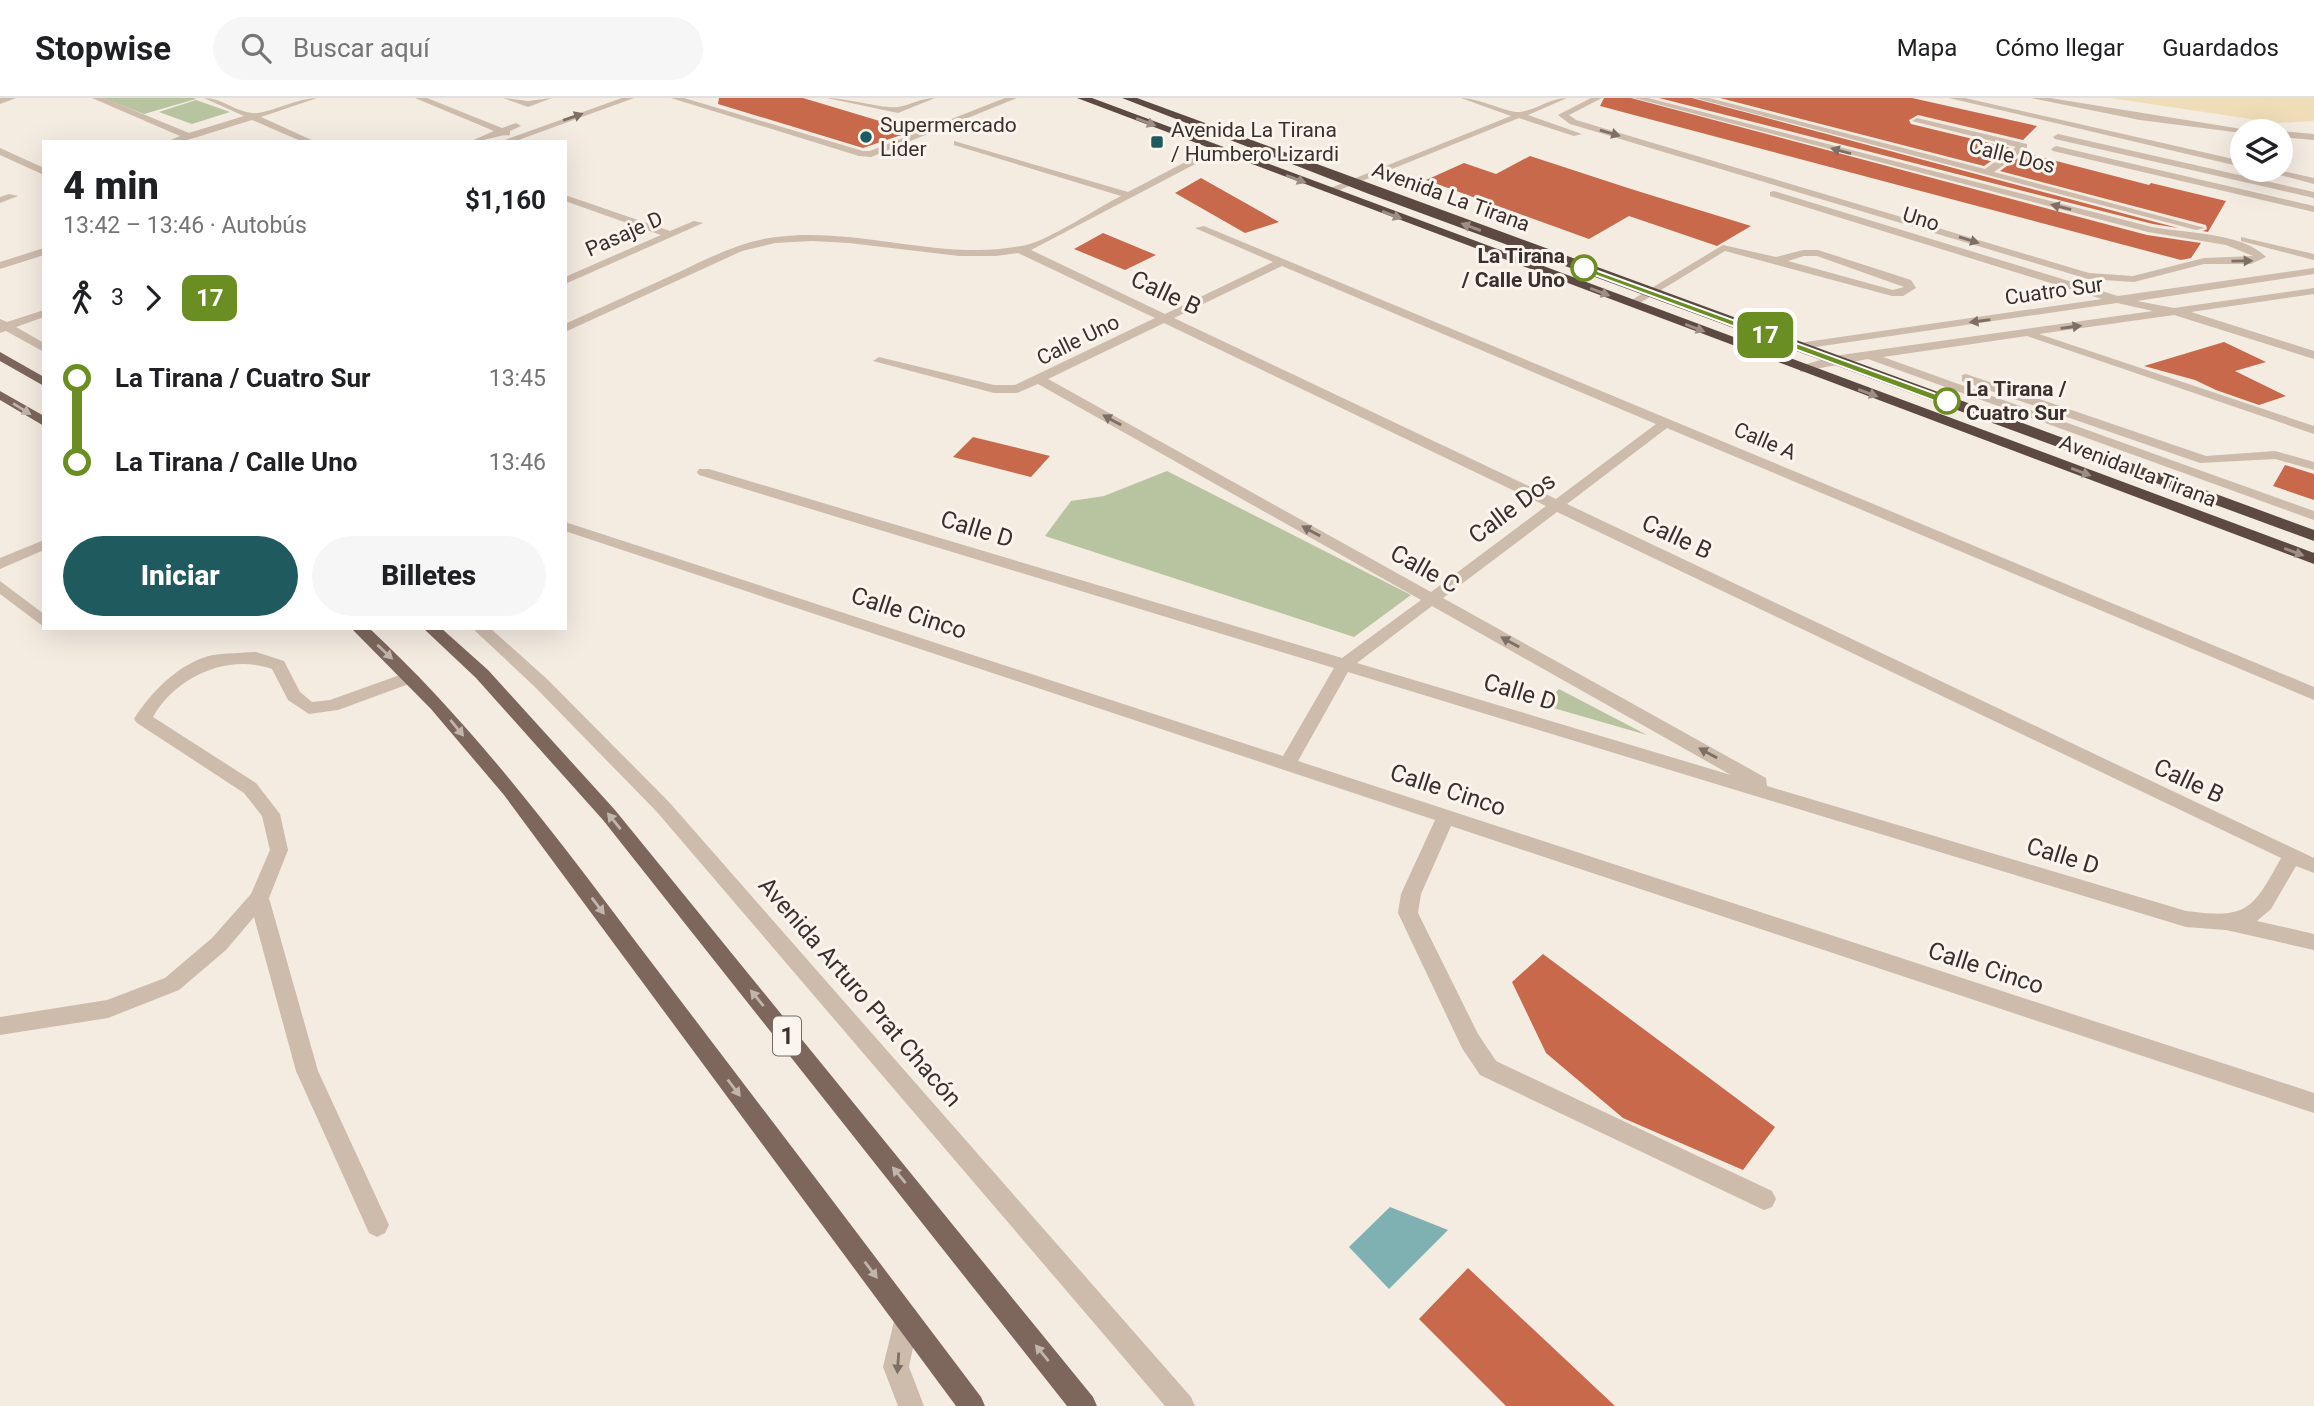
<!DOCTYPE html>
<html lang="es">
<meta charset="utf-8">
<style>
:root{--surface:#fff;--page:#f6f6f6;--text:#202124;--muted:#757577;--line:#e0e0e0;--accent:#1f5a5e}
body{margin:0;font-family:Roboto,sans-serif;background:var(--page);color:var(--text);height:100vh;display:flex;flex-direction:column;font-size:26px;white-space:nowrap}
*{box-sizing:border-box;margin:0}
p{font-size:23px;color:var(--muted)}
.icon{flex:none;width:38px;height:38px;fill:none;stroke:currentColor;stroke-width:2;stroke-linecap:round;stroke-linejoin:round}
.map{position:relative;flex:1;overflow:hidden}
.panel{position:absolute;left:42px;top:42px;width:525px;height:490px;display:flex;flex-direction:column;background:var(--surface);border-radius:0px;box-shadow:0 7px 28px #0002}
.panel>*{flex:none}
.badge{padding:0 14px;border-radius:10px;font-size:24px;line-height:46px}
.fabs{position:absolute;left:2230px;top:21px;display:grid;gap:14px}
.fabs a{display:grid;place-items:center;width:63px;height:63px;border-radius:50%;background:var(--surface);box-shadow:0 7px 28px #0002;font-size:35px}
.map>.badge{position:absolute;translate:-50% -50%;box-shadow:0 0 0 4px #fff}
.legs{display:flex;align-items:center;gap:10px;height:77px;padding:0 21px;font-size:23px}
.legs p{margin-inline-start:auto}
.overview{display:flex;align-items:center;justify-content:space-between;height:119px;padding:0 21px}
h1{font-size:38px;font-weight:800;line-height:52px}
.button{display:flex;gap:14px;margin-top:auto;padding:14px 21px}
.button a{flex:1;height:80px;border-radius:42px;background:var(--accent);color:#fff;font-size:28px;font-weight:800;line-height:80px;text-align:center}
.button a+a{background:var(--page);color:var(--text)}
ul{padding:0 21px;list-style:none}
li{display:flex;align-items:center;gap:24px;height:84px;font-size:26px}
li i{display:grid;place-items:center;width:10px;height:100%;margin:0 9px;background:currentColor}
li i::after{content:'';width:18px;height:18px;margin:-9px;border:5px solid;border-radius:50%;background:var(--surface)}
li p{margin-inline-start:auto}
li:first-child i{background:linear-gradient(#0000 50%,currentColor 0)}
li:last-child i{background:linear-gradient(currentColor 50%,#0000 0)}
header{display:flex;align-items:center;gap:42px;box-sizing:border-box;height:98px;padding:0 35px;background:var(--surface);border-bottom:2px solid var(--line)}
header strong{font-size:33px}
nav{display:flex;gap:38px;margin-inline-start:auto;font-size:24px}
.search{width:490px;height:63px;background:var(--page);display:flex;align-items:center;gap:18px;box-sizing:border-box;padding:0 24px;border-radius:38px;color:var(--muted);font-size:26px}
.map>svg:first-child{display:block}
.green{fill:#b8c4a0}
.sand{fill:#efdcb8}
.water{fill:#7fb0b2}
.building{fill:#c8694b}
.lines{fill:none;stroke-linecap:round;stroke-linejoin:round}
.minor{fill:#cdbbac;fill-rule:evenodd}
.major{fill:#7d675c;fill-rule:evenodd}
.highway{fill:#5c4a42;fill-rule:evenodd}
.oneway{fill:#7d6f65}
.oneway2{fill:#9c8e87}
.oneway3{fill:#c2b5ac}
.line-1{fill:#6b8e23;stroke:#fff;stroke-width:2}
.poi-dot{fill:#1f5a5e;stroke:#fbf5ee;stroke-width:2.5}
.stop-1-dot{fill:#fff;stroke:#6b8e23;stroke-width:3.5}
.labels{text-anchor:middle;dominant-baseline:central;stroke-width:6;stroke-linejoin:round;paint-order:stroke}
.far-poi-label{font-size:21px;fill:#3b302b;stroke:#fbf5ee;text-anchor:start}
.far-street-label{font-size:21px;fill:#3b302b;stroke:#fbf5ee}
.far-stop-label{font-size:21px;font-weight:bold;fill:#3b302b;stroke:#fbf5ee;text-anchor:end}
.shield{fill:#fbf5ee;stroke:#756b66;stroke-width:2}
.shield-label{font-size:23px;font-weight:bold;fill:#3b302b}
.street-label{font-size:24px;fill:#3b302b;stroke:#fbf5ee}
</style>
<header>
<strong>Stopwise</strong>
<div class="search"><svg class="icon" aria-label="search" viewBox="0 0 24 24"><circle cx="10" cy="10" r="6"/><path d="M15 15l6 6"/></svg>Buscar aquí</div>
<nav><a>Mapa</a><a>Cómo llegar</a><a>Guardados</a></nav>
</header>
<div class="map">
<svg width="2314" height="1308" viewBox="0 0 2314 1308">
<rect width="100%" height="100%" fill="#f4ebe1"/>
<!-- green -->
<path class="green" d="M103 0H194L196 1 144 16Z
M196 2 230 14 192 26 159 14Z
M1167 373 1411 497 1354 539 1045 438 1071 403 1104 398Z
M1559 591 1647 637 1543 607Z"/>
<!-- sand -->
<path class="sand" d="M2111 0H2314V23L2277 25Z"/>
<!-- water -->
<path class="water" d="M1390 1109 1448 1132 1389 1191 1349 1149Z"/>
<!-- building -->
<path class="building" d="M719 0H803L913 33 863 50 718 6Z
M1604 0H1631L2147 137 2201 145 2191 160 2181 162 1600 8Z
M1659 0H1692L2178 130 2153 126Z
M1720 0H1912L2037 28 2023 42 1918 17 1909 22 1911 26 2010 50 1984 68Z
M2025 55 2149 87 2151 85 2226 103 2208 134 2203 133 2207 131 2206 127 2000 73Z
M1530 58 1631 91 1751 128 1717 148 1629 118 1589 141 1426 82 1464 65 1496 76Z
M1201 80 1279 124 1245 135 1175 95Z
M1103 135 1156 157 1125 172 1074 151Z
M2224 244 2266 264 2235 273 2286 298 2259 307 2216 292 2195 282 2144 268Z
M973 339 1050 358 1031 379 953 359Z
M2285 367 2314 376V402L2273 388Z
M1543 856 1775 1029 1743 1072 1623 1020 1546 955 1512 884Z
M1468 1170 1615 1308H1506L1419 1221Z"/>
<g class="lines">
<!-- minor -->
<path class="minor" d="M0 0H16L0 6Z
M92 0H104L189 35 244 18 204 0C222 0 234 13 252 15 266 17 297 0 317 0L261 19 316 44H303L252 22 181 44H166L180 38Z
M415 0H427L502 30 516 25 521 28 510 33V37C496 37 484 44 469 44L494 33Z
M503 0 528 3 552 0 528 9Z
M622 0H634L513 44H499Z
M671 0H684L863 53H870L1005 0H1017L871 59 859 58Z
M827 0C848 0 882 11 898 9 911 7 921 0 935 0L898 15Z
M1461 0C1480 0 1506 15 1520 14 1537 12 1549 0 1567 0L1528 17 1582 36 1574 38 1519 20 1332 95 1323 93 1511 18Z
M1591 0H1602L1569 17 1576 22 2089 175 2133 178 2204 160 2253 158 2226 147 2148 134 1634 0H1648L2152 129C2184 135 2244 135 2266 159L2251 166H2204L2134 184 2088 181 1570 26 1558 17Z
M1695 0H1709L1985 71 2016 49 1912 23 1917 20 2027 46V50L1994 74 2205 130 2196 132Z
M1949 0H1965L2242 63V69Z
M2031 0H2050L2254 33 2242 35 2140 22Z
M2280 33 2314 36V42L2280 39Z
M2058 36 2314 94V100L2055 41 2053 39Z
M954 43 1128 94 1214 49H1220V53L1031 152 1165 216 1273 164 1195 130 1204 128 2314 589V602L1667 330 1567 406 2314 760V775L2296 768 2271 811 2257 823 2314 836V852L2226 832 2186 829 1348 574 1298 663 2314 995V1015L1451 728 1421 796 1418 815 1478 936 1496 963 1772 1093 1776 1101 1772 1109 1764 1112 1480 977 1462 950 1398 815 1401 796 1435 722 565 433V424L1283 658 1334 570 699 377 697 374 699 371H709L1342 560 1421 502 1038 286 1017 295H994L873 263 879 259 994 287H1015L1155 220 1018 155 996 158H959L849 145 812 143 775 145 742 153 565 234V226C602 209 640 192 677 175 709 160 741 143 776 139 860 128 943 165 1026 147 1049 142 1097 110 1121 98L954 47ZM1282 168 1656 326 1556 401 1174 220ZM1164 225 1546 408 1431 494 1048 281ZM1557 414 2281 760C2252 813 2247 821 2186 813L1767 688 1766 680 1443 500ZM1432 508 1731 677 1357 565Z
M2056 48 2314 108V114L2053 53 2051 51Z
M0 50 44 70V77L0 57Z
M2261 72H2278L2314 80V86Z
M1774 93 2118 198 2314 170V176L2137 203 2174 210 2314 190V196L2191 214 2314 253V261L2174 217 2039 236 2314 328V336L2027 238 1883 259 2314 413V422L1868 261 1800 274V268L1834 258 2153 213 2117 205 1795 252 1793 249 1799 245 2102 201 1770 98V94Z
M9 96 18 98 0 105V99Z
M565 97 670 133 694 123 703 125 565 186V179L661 137 565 103Z
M2241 139 2314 156V162L2241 143Z
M1723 147 1776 159 1803 152H1818L1911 182 1916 190 1903 198H1892L1725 153 1635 208 1625 206ZM1804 158H1817L1904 189 1893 192 1788 163Z
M44 150V157L0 171V164Z
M44 212V219L16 229 44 245V254L6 233 0 235V221L7 224Z
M1966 276 2206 358 2275 353 2314 364V372L2275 361 2200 365 1962 283V277Z
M44 442V452L0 471V460Z
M0 483 44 516V529L0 496Z
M472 530H490L547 581 669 704 1191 1299 1195 1308H1165L657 714 535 589Z
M256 554 284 563 300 594 312 604 330 602 411 573 419 579 417 583 338 612 309 616 288 602 272 571C228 555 175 579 153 619L256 685 280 716 288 752 269 800 318 973 389 1127 385 1135 377 1139 369 1135 296 973 254 819 226 852 179 892 108 920 0 937V919L107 902 165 880 212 840 251 796 270 752 262 718 244 695 137 625 134 621C150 595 181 563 213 557 227 555 242 555 256 554Z
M906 1207 915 1211 919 1220 909 1269 924 1308H898L883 1269 897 1211Z"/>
<!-- major -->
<path class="major" d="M0 254 44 279V288L0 263Z
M0 293 44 318V328L0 302Z
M351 530H369C480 633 567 753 658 873 766 1015 874 1157 981 1299L985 1308H956L504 697 431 611Z
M423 530H441L488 572 615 712 1093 1299 1097 1308H1067L603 722 476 580Z"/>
<!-- highway -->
<path class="highway" d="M1077 0H1092L2314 455V466Z
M1122 0H1137L2314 432V443L1369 96Z"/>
</g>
<!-- one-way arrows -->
<defs><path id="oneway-solid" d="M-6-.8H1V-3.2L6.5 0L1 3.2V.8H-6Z" transform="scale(1.75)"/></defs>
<g class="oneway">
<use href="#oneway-solid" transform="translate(573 19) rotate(-19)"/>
<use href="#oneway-solid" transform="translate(1610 35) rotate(16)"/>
<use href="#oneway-solid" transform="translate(1841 53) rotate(-165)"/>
<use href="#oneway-solid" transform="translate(2061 109) rotate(-166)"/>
<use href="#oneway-solid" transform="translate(1969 142) rotate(17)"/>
<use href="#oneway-solid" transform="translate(2242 163) rotate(-1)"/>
<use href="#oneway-solid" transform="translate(1980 223) rotate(172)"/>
<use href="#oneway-solid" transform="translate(2071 229) rotate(-8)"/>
<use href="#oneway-solid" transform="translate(1112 322) rotate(-151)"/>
<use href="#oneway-solid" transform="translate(1311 433) rotate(-151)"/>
<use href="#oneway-solid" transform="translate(1510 544) rotate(-151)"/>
<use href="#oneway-solid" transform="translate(1708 655) rotate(-151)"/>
<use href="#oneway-solid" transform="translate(898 1265) rotate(94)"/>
</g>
<g class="oneway2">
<use href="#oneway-solid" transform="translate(1146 24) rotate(21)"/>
<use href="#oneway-solid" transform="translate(1296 81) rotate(21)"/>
<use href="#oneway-solid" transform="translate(1392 117) rotate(21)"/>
<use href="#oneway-solid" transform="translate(1471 129) rotate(-160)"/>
<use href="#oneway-solid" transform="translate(1600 194) rotate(21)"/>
<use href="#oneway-solid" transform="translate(1695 230) rotate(21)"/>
<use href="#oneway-solid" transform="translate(1868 295) rotate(20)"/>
<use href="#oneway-solid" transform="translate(2081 374) rotate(21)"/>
<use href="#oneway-solid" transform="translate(2294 454) rotate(21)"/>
</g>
<g class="oneway3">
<use href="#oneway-solid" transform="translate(22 311) rotate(32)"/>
<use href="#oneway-solid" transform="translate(385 554) rotate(43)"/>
<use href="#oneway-solid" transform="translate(457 630) rotate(51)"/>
<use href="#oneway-solid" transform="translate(614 723) rotate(-129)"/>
<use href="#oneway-solid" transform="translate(598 808) rotate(53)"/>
<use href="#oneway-solid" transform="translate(757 900) rotate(-129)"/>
<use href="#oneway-solid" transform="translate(734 990) rotate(53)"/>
<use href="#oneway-solid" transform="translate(899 1077) rotate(-129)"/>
<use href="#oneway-solid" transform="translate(871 1172) rotate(53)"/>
<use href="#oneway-solid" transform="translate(1042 1255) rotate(-129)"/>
</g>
<!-- line-1 -->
<path class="line-1" d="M1584 168 1950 301 1952 303 1943 306 1581 172Z"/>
<!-- markers -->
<g class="poi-dot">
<circle cx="866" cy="39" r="7"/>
<rect x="1150" y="37" width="14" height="14" rx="3.5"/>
</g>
<g class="stop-1-dot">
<circle cx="1584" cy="170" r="12"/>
<circle cx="1947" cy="303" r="12"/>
</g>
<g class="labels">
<!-- far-poi labels -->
<g class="far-poi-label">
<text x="880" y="27">Supermercado<tspan x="880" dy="24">Lider</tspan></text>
<text x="1171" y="32">Avenida La Tirana<tspan x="1171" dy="24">/ Humbero Lizardi</tspan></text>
</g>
<!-- far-street labels -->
<g class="far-street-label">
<text transform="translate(2012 58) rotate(14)">Calle Dos</text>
<text transform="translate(1451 99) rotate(20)">Avenida La Tirana</text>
<text transform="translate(1921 121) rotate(17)">Uno</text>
<text transform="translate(624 136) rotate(-24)">Pasaje D</text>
<text transform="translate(2054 193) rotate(-8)">Cuatro Sur</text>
<text transform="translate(1078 242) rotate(-26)">Calle Uno</text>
<text transform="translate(1765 343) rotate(23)">Calle A</text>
<text transform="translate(2138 373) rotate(21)">Avenida La Tirana</text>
</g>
<!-- far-stop labels -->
<g class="far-stop-label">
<text x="1565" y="158">La Tirana<tspan x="1565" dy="24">/ Calle Uno</tspan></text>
<text x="1966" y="291" text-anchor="start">La Tirana /<tspan x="1966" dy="24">Cuatro Sur</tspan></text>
</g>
<!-- shield labels -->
<rect class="shield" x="773" y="918.5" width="28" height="39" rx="5"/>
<g class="shield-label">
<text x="787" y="938">1</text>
</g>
<!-- street labels -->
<g class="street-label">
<text transform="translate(1166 195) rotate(25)">Calle B</text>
<text transform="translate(1512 410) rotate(-37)">Calle Dos</text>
<text transform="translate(977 431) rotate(17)">Calle D</text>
<text transform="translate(1677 439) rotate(25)">Calle B</text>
<text transform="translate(1425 471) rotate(29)">Calle C</text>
<text transform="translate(909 515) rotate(18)">Calle Cinco</text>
<text transform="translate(1520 594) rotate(17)">Calle D</text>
<text transform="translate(2189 683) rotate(25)">Calle B</text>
<text transform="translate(1448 692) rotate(18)">Calle Cinco</text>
<text transform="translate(2063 758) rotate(17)">Calle D</text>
<text transform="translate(1986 870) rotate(18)">Calle Cinco</text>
<text transform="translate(860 894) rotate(49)">Avenida Arturo Prat Chacón</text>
</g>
</g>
</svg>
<div class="fabs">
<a><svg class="icon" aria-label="layers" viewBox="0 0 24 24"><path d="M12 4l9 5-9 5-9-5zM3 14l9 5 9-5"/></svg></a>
</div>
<b class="badge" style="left:1765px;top:237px;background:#6b8e23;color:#fff">17</b>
<section class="panel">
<div class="overview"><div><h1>4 min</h1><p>13:42 – 13:46 · Autobús</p></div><b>$1,160</b></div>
<div class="legs"><svg class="icon" aria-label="walk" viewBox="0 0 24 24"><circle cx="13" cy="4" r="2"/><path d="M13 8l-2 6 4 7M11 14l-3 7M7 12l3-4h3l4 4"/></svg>3<svg class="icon" aria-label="forward" viewBox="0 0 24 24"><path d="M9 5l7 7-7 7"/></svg><b class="badge" style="background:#6b8e23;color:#fff">17</b></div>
<ul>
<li><i style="color:#6b8e23"></i><b>La Tirana / Cuatro Sur</b><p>13:45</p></li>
<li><i style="color:#6b8e23"></i><b>La Tirana / Calle Uno</b><p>13:46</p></li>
</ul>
<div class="button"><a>Iniciar</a><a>Billetes</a></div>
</section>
</div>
